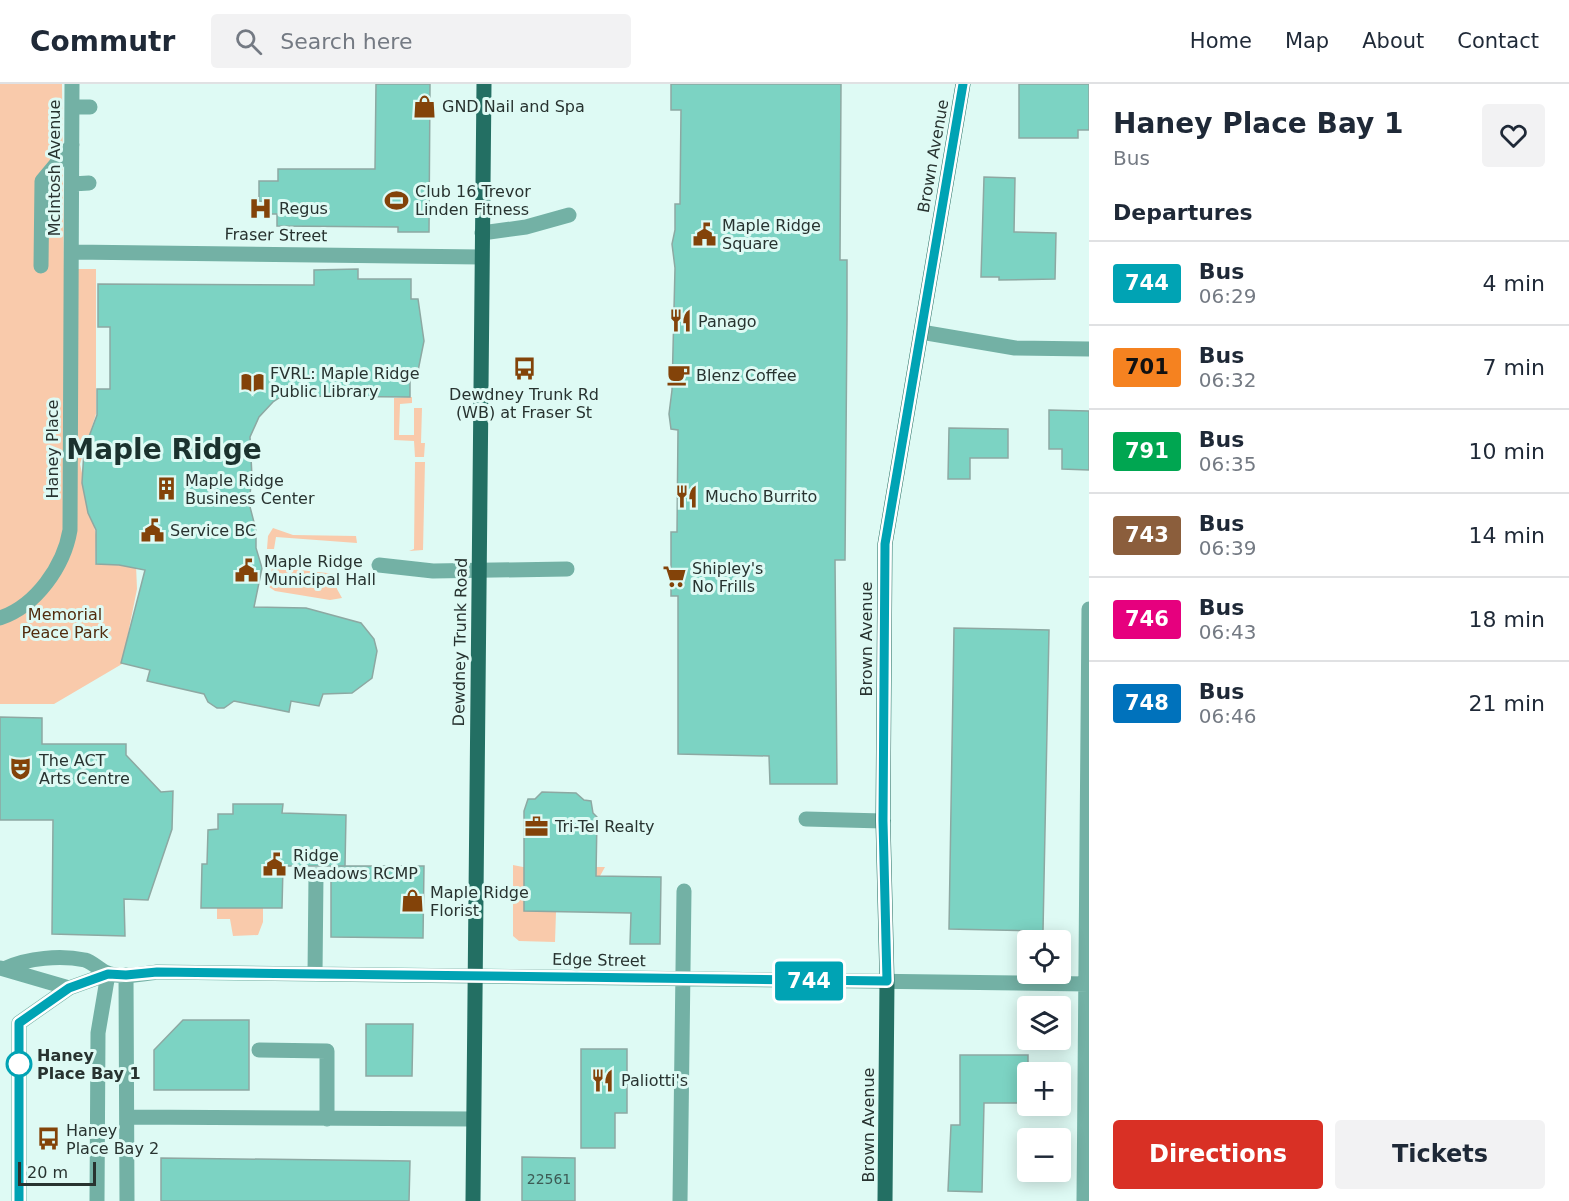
<!DOCTYPE html>
<meta charset="utf-8">
<style>
:root{--surface:#fff;--page:#f2f2f3;--text:#1f2937;--muted:#747a83;--line:#e0e1e3;--accent:#d93025}
body{margin:0;font-family:"DejaVu Sans",sans-serif;background:var(--page);color:var(--text);height:100vh;display:flex;flex-direction:column;font-size:22px;white-space:nowrap}
*{box-sizing:border-box;margin:0}
p{font-size:20px;color:var(--muted)}
.icon{flex:none;width:33px;height:33px;fill:none;stroke:currentColor;stroke-width:2;stroke-linecap:round;stroke-linejoin:round}
.map{position:relative;flex:1;overflow:hidden}
.sheet{display:flex;flex-direction:column;background:var(--surface);width:480px}
.sheet>*{flex:none}
.badge{padding:0 12px;border-radius:4px;font-size:21px;line-height:39px}
.buttons{position:absolute;left:1017px;top:846px;display:grid;gap:12px}
.buttons a{display:grid;place-items:center;width:54px;height:54px;border-radius:6px;background:var(--surface);box-shadow:0 3px 15px #0003;font-size:30px}
.scale{position:absolute;left:18px;bottom:15px;width:78px;box-sizing:border-box;padding-left:6px;border:3px solid #283330;border-top:0;font-size:16px;line-height:21px;white-space:nowrap;color:#283330;-webkit-text-stroke:4px #defaf4;paint-order:stroke}
.map>.badge{position:absolute;translate:-50% -50%;box-shadow:0 0 0 3px #fff}
h2{padding:0 24px;font-size:22px;line-height:54px}
.round{display:grid;place-items:center;flex:none;width:63px;height:63px;border-radius:6px;background:var(--page)}
.overview{display:flex;align-items:center;justify-content:space-between;height:102px;padding:0 24px}
h1{font-size:28px;font-weight:600;line-height:45px}
.button{display:flex;gap:12px;margin-top:auto;padding:12px 24px}
.button a{flex:1;height:69px;border-radius:6px;background:var(--accent);color:#fff;font-size:24px;font-weight:600;line-height:69px;text-align:center}
.button a+a{background:var(--page);color:var(--text)}
ul{padding:0;list-style:none}
li{display:flex;align-items:center;gap:18px;height:84px;padding:0 24px;border-top:2px solid var(--line)}
li div{flex:1}
li b{display:block;font-size:22px}
li em{font-style:normal}
li .badge{min-width:66px;font-weight:700;text-align:center}
header{display:flex;align-items:center;gap:36px;box-sizing:border-box;height:84px;padding:0 30px;background:var(--surface);border-bottom:2px solid var(--line)}
header strong{font-size:28px}
nav{display:flex;gap:33px;margin-inline-start:auto;font-size:21px}
.search{width:420px;height:54px;background:var(--page);display:flex;align-items:center;gap:15px;box-sizing:border-box;padding:0 21px;border-radius:6px;color:var(--muted);font-size:22px}
main{display:flex;flex:1;min-height:0}
.map>svg:first-child{display:block}
.green{fill:#f9caab}
.building{fill:#7cd3c3;stroke:#8da8a2;stroke-width:1.5}
.lines{fill:none;stroke-linecap:round;stroke-linejoin:round}
.minor{stroke:#73b1a5;stroke-width:15}
.major{stroke:#236f63;stroke-width:15}
.line-casing{stroke:#fff;stroke-width:14}
.line{stroke:#00a3b4;stroke-width:9}
.stop-dot{fill:#fff;stroke:#00a3b4;stroke-width:3}
.labels{text-anchor:middle;dominant-baseline:central;stroke-width:6;stroke-linejoin:round;paint-order:stroke}
.number-label{font-size:14px;fill:#3d5b55}
.poi-label{font-size:16px;fill:#283330;stroke:#defaf4;text-anchor:start}
.street-label{font-size:16px;fill:#283330;stroke:#defaf4}
.park-label{font-size:16px;fill:#522c0e;stroke:#defaf4}
.stop-label{font-size:16px;font-weight:bold;fill:#283330;stroke:#defaf4;text-anchor:start}
.town-label{font-size:28px;font-weight:bold;fill:#1b322e;stroke:#defaf4}
</style>
<header>
<strong>Commutr</strong>
<div class="search"><svg class="icon" aria-label="search" viewBox="0 0 24 24"><circle cx="10" cy="10" r="6"/><path d="M15 15l6 6"/></svg>Search here</div>
<nav><a>Home</a><a>Map</a><a>About</a><a>Contact</a></nav>
</header>
<main>
<div class="map">
<svg width="1089" height="1117" viewBox="0 0 1089 1117">
<rect width="100%" height="100%" fill="#defaf4"/>
<!-- green -->
<path class="green" d="M0 0H62L64 185H96V330L80 380 96 451 95 480 136 481 137 505 122 580 54 620H0Z
M412 313V319L400 320 399 351H414V324H422L421 359H425L424 373H415L414 357 394 356V314Z
M415 378H425L423 466 409 467 414 465Z
M273 444 293 451 356 452 357 459 276 453 274 465H267L268 452Z
M272 483 336 490 337 505 342 514 330 516 275 507 269 503Z
M513 781 523 783H605L600 792 524 791V827L556 828 555 858 519 857 513 852Z
M217 824H263V838L258 851 233 852 230 835H217Z"/>
<!-- building -->
<path class="building" d="M376 0H430L429 148H398V143L277 142V130H269V118L259 117V97H278V85H375Z
M671 0H841L840 176H847V235L845 476H835L837 700H770L769 672 678 670V512H671V448H677L678 346 671 345 669 330 672 306 675 184 672 160 675 146V120H680L681 26H671Z
M1019 0H1089V46H1078V54H1019Z
M984 93 1015 94 1014 148 1056 149 1055 195 999 196V193H981Z
M358 185V195H411V215H418L424 257 418 287H410V313L282 312 273 318 259 333 250 353 252 393 249 419 256 446V464L262 484 254 523 306 524 361 539 374 555 377 567 372 594 352 609 323 610 319 622 291 617 289 628 234 617 224 624H217L208 618 204 610 147 597 150 586 121 579 145 486 119 481 96 480V446L88 429 82 399 84 366 97 331V305H110V243H98V200L314 201V186Z
M1049 326 1089 327V386L1062 385V365H1049Z
M949 344 1008 345V374H970V395H948Z
M954 544 1049 546 1043 847 949 845Z
M0 633 42 634V660H126V671L161 708 173 707 172 745 148 816 124 815 125 852 52 850 53 736H0Z
M542 708 576 709 584 716 591 717 593 729 597 733 596 792 661 793 660 860H630L631 829 524 827V727L528 715H535Z
M233 720H283L282 729 346 731 345 782H283L282 824H201L202 780H207L208 746 218 745V730H233Z
M331 782H424L423 854 331 853Z
M183 936H249V1006H154V966Z
M366 940H413L412 992H366Z
M581 965H627V1029H615V1064H581Z
M960 971H1028V1019H984L982 1108 948 1107 951 1041H960Z
M522 1073 575 1074V1117H522Z
M161 1074 410 1077 409 1117H161Z"/>
<g class="lines">
<!-- minor -->
<path class="minor" d="M72 23H90
M72 100 89 99
M482 149 526 143 569 131
M72 168 481 173
M41 182 42 97 72 61
M921 248 1015 264 1089 265
M379 481 433 487 567 485
M0 534C36 522 64 482 70 446L72 0
M806 735 883 737
M0 884 69 904 108 890
M6 884C28 874 60 871 85 876 92 878 99 885 105 888 119 895 142 890 157 888L1089 900
M315 890 316 791
M126 891 127 1117
M259 966 327 967V1035
M127 1033 473 1035
M19 1117V939L69 904
M97 1117 98 949 108 890
M680 1117 684 807
M1084 1117 1089 525"/>
<!-- major -->
<path class="major" d="M473 1117 484 0
M885 1117 887 897 883 737 885 460 963 0"/>
</g>
<g class="lines">
<defs>
<path id="line" d="M19 1117V939L69 904 108 890 126 891 157 888 887 897 883 737 885 460 963 0"/>
</defs>
<!-- line casing -->
<use href="#line" class="line-casing"/>
<!-- line -->
<use href="#line" class="line"/>
</g>
<!-- icons -->
<defs>
<symbol id="shop-bare" viewBox="-9 -9 18 18"><path d="M-5-2.5h2.3a2.7 3.5 0 0 1 5.4 0H5L5.5 6h-11ZM-1.5-2.5h3a1.5 2.3 0 0 0-3 0Z" fill="#834309" stroke="#defaf4" stroke-width="2.5" paint-order="stroke"/></symbol>
<symbol id="stadium-bare" viewBox="-9 -9 18 18"><path d="M0-5a6.5 5 0 1 0 0 10a6.5 5 0 1 0 0-10ZM-3.5-1.8h7v3.6h-7Z" fill="#834309" stroke="#defaf4" stroke-width="2.5" paint-order="stroke"/></symbol>
<symbol id="hospital-bare" viewBox="-9 -9 18 18"><path d="M-5-5h3v3.5h4V-5h3V5h-3V1.5h-4V5h-3Z" fill="#834309" stroke="#defaf4" stroke-width="2.5" paint-order="stroke"/></symbol>
<symbol id="civic-bare" viewBox="-9 -9 18 18"><path d="M-.6-6.5H3V-4.5H.6V-3L4-1V1h2V6H-6V1h2V-1L-.6-3ZM-1.2 2.5V6h2.4V2.5Z" fill="#834309" stroke="#defaf4" stroke-width="2.5" paint-order="stroke"/></symbol>
<symbol id="restaurant-bare" viewBox="-9 -9 18 18"><path d="M-5-6h1v4h1v-4h1v4h1v-4h1v5L-1.5 .5V6h-2V.5L-5-1ZM5-6V6H3V1.5H1.5Q1.5-4 5-6Z" fill="#834309" stroke="#defaf4" stroke-width="2.5" paint-order="stroke"/></symbol>
<symbol id="bus-bare" viewBox="-9 -9 18 18"><path d="M-5-6H5V4H4V6H2V4H-2V6H-4V4H-5ZM-3.5-4V0h7V-4ZM-3.5 1.2v1.5H-2V1.2ZM2 1.2v1.5H3.5V1.2Z" fill="#834309" stroke="#defaf4" stroke-width="2.5" paint-order="stroke"/></symbol>
<symbol id="cafe-bare" viewBox="-9 -9 18 18"><path d="M-5.5-4.5H6V0H3Q3 3.5 0 3.5H-2.5Q-5.5 3.5-5.5 0ZM3-3.2v2h1.7v-2ZM-6 4.5H4V6H-6Z" fill="#834309" stroke="#defaf4" stroke-width="2.5" paint-order="stroke"/></symbol>
<symbol id="library-bare" viewBox="-9 -9 18 18"><path d="M-6-4Q-3-5.5-.7-3.5V5Q-3 3-6 4ZM6-4Q3-5.5 .7-3.5V5Q3 3 6 4Z" fill="#834309" stroke="#defaf4" stroke-width="2.5" paint-order="stroke"/></symbol>
<symbol id="building-bare" viewBox="-9 -9 18 18"><path d="M-4-6H4V6H1V3H-1V6H-4ZM-2.5-4.3h1.7v1.8h-1.7ZM.8-4.3h1.7v1.8H.8ZM-2.5-1h1.7V.8h-1.7ZM.8-1h1.7V.8H.8Z" fill="#834309" stroke="#defaf4" stroke-width="2.5" paint-order="stroke"/></symbol>
<symbol id="supermarket-bare" viewBox="-9 -9 18 18"><path d="M-6-5.5h2.5l.6 2H6L4.5 2H-2.5L-4.4-4H-6ZM-1.5 3.2a1.3 1.3 0 1 0 .1 0ZM3 3.2a1.3 1.3 0 1 0 .1 0Z" fill="#834309" stroke="#defaf4" stroke-width="2.5" paint-order="stroke"/></symbol>
<symbol id="theatre-bare" viewBox="-9 -9 18 18"><path d="M-5-5.5Q0-4 5-5.5V0Q5 5 0 6Q-5 5-5 0ZM-3.3-2.5H-1v1.5H-3.3ZM1-2.5H3.3v1.5H1ZM-2.8 1Q0 5.5 2.8 1Z" fill="#834309" stroke="#defaf4" stroke-width="2.5" paint-order="stroke"/></symbol>
<symbol id="office-bare" viewBox="-9 -9 18 18"><path d="M-6-3h4V-5.5h4V-3h4V5H-6ZM-1-4.5V-3h2v-1.5ZM-6 0V1H6V0Z" fill="#834309" stroke="#defaf4" stroke-width="2.5" paint-order="stroke"/></symbol>
</defs>
<g fill-rule="evenodd">
<use href="#shop-bare" x="408" y="6" width="33" height="33"/>
<use href="#stadium-bare" x="380" y="100" width="33" height="33"/>
<use href="#hospital-bare" x="244" y="108" width="33" height="33"/>
<use href="#civic-bare" x="688" y="134" width="33" height="33"/>
<use href="#restaurant-bare" x="664" y="220" width="33" height="33"/>
<use href="#bus-bare" x="508" y="268" width="33" height="33"/>
<use href="#cafe-bare" x="662" y="274" width="33" height="33"/>
<use href="#library-bare" x="236" y="282" width="33" height="33"/>
<use href="#building-bare" x="150" y="388" width="33" height="33"/>
<use href="#restaurant-bare" x="670" y="396" width="33" height="33"/>
<use href="#civic-bare" x="136" y="430" width="33" height="33"/>
<use href="#civic-bare" x="230" y="470" width="33" height="33"/>
<use href="#supermarket-bare" x="658" y="476" width="33" height="33"/>
<use href="#theatre-bare" x="4" y="668" width="33" height="33"/>
<use href="#office-bare" x="520" y="726" width="33" height="33"/>
<use href="#civic-bare" x="258" y="764" width="33" height="33"/>
<use href="#shop-bare" x="396" y="800" width="33" height="33"/>
<use href="#restaurant-bare" x="586" y="980" width="33" height="33"/>
<use href="#bus-bare" x="32" y="1038" width="33" height="33"/>
</g>
<!-- markers -->
<circle class="stop-dot" cx="19" cy="980" r="12"/>
<g class="labels">
<!-- number labels -->
<g class="number-label">
<text x="549" y="1095">22561</text>
</g>
<!-- poi labels -->
<g class="poi-label">
<text x="442" y="22">GND Nail and Spa</text>
<text x="415" y="107">Club 16 Trevor<tspan x="415" dy="18">Linden Fitness</tspan></text>
<text x="279" y="124">Regus</text>
<text x="722" y="141">Maple Ridge<tspan x="722" dy="18">Square</tspan></text>
<text x="698" y="237">Panago</text>
<text x="270" y="289">FVRL: Maple Ridge<tspan x="270" dy="18">Public Library</tspan></text>
<text x="696" y="291">Blenz Coffee</text>
<text x="524" y="310" text-anchor="middle">Dewdney Trunk Rd<tspan x="524" dy="18">(WB) at Fraser St</tspan></text>
<text x="185" y="396">Maple Ridge<tspan x="185" dy="18">Business Center</tspan></text>
<text x="705" y="412">Mucho Burrito</text>
<text x="170" y="446">Service BC</text>
<text x="264" y="477">Maple Ridge<tspan x="264" dy="18">Municipal Hall</tspan></text>
<text x="692" y="484">Shipley's<tspan x="692" dy="18">No Frills</tspan></text>
<text x="39" y="676">The ACT<tspan x="39" dy="18">Arts Centre</tspan></text>
<text x="555" y="742">Tri-Tel Realty</text>
<text x="293" y="771">Ridge<tspan x="293" dy="18">Meadows RCMP</tspan></text>
<text x="430" y="808">Maple Ridge<tspan x="430" dy="18">Florist</tspan></text>
<text x="621" y="996">Paliotti's</text>
<text x="66" y="1046">Haney<tspan x="66" dy="18">Place Bay 2</tspan></text>
</g>
<!-- street labels -->
<g class="street-label">
<text transform="translate(933 72) rotate(-80)">Brown Avenue</text>
<text transform="translate(54 84) rotate(-90)">McIntosh Avenue</text>
<text transform="translate(276 151) rotate(1)">Fraser Street</text>
<text transform="translate(52 365) rotate(-90)">Haney Place</text>
<text transform="translate(866 555) rotate(-90)">Brown Avenue</text>
<text transform="translate(460 558) rotate(-89)">Dewdney Trunk Road</text>
<text transform="translate(599 876) rotate(1)">Edge Street</text>
<text transform="translate(868 1041) rotate(-90)">Brown Avenue</text>
</g>
<!-- park labels -->
<g class="park-label">
<text x="65" y="530">Memorial<tspan x="65" dy="18">Peace Park</tspan></text>
</g>
<!-- stop labels -->
<g class="stop-label">
<text x="37" y="971">Haney<tspan x="37" dy="18">Place Bay 1</tspan></text>
</g>
<!-- town labels -->
<g class="town-label">
<text x="164" y="365">Maple Ridge</text>
</g>
</g>
</svg>
<div class="buttons">
<a><svg class="icon" aria-label="locate" viewBox="0 0 24 24"><circle cx="12" cy="12" r="6"/><path d="M12 2v4M12 18v4M2 12h4M18 12h4"/></svg></a>
<a><svg class="icon" aria-label="layers" viewBox="0 0 24 24"><path d="M12 4l9 5-9 5-9-5zM3 14l9 5 9-5"/></svg></a>
<a>+</a>
<a>−</a>
</div>
<div class="scale">20 m</div>
<b class="badge" style="left:809px;top:897px;background:#00a3b4;color:#fff">744</b>
</div>
<section class="sheet">
<div class="overview"><div><h1>Haney Place Bay 1</h1><p>Bus</p></div><a class="round"><svg class="icon" aria-label="heart" viewBox="0 0 24 24"><path d="M12 20l-8-8c-3-5 5-10 8-4 3-6 11-1 8 4z"/></svg></a></div>
<h2>Departures</h2>
<ul>
<li><span class="badge" style="background:#00a3b4;color:#fff">744</span><div><b>Bus</b><p>06:29</p></div><em>4 min</em></li>
<li><span class="badge" style="background:#f58220;color:#111">701</span><div><b>Bus</b><p>06:32</p></div><em>7 min</em></li>
<li><span class="badge" style="background:#00a651;color:#fff">791</span><div><b>Bus</b><p>06:35</p></div><em>10 min</em></li>
<li><span class="badge" style="background:#8b5e3c;color:#fff">743</span><div><b>Bus</b><p>06:39</p></div><em>14 min</em></li>
<li><span class="badge" style="background:#e6007e;color:#fff">746</span><div><b>Bus</b><p>06:43</p></div><em>18 min</em></li>
<li><span class="badge" style="background:#0072bc;color:#fff">748</span><div><b>Bus</b><p>06:46</p></div><em>21 min</em></li>
</ul>
<div class="button"><a>Directions</a><a>Tickets</a></div>
</section>
</main>
